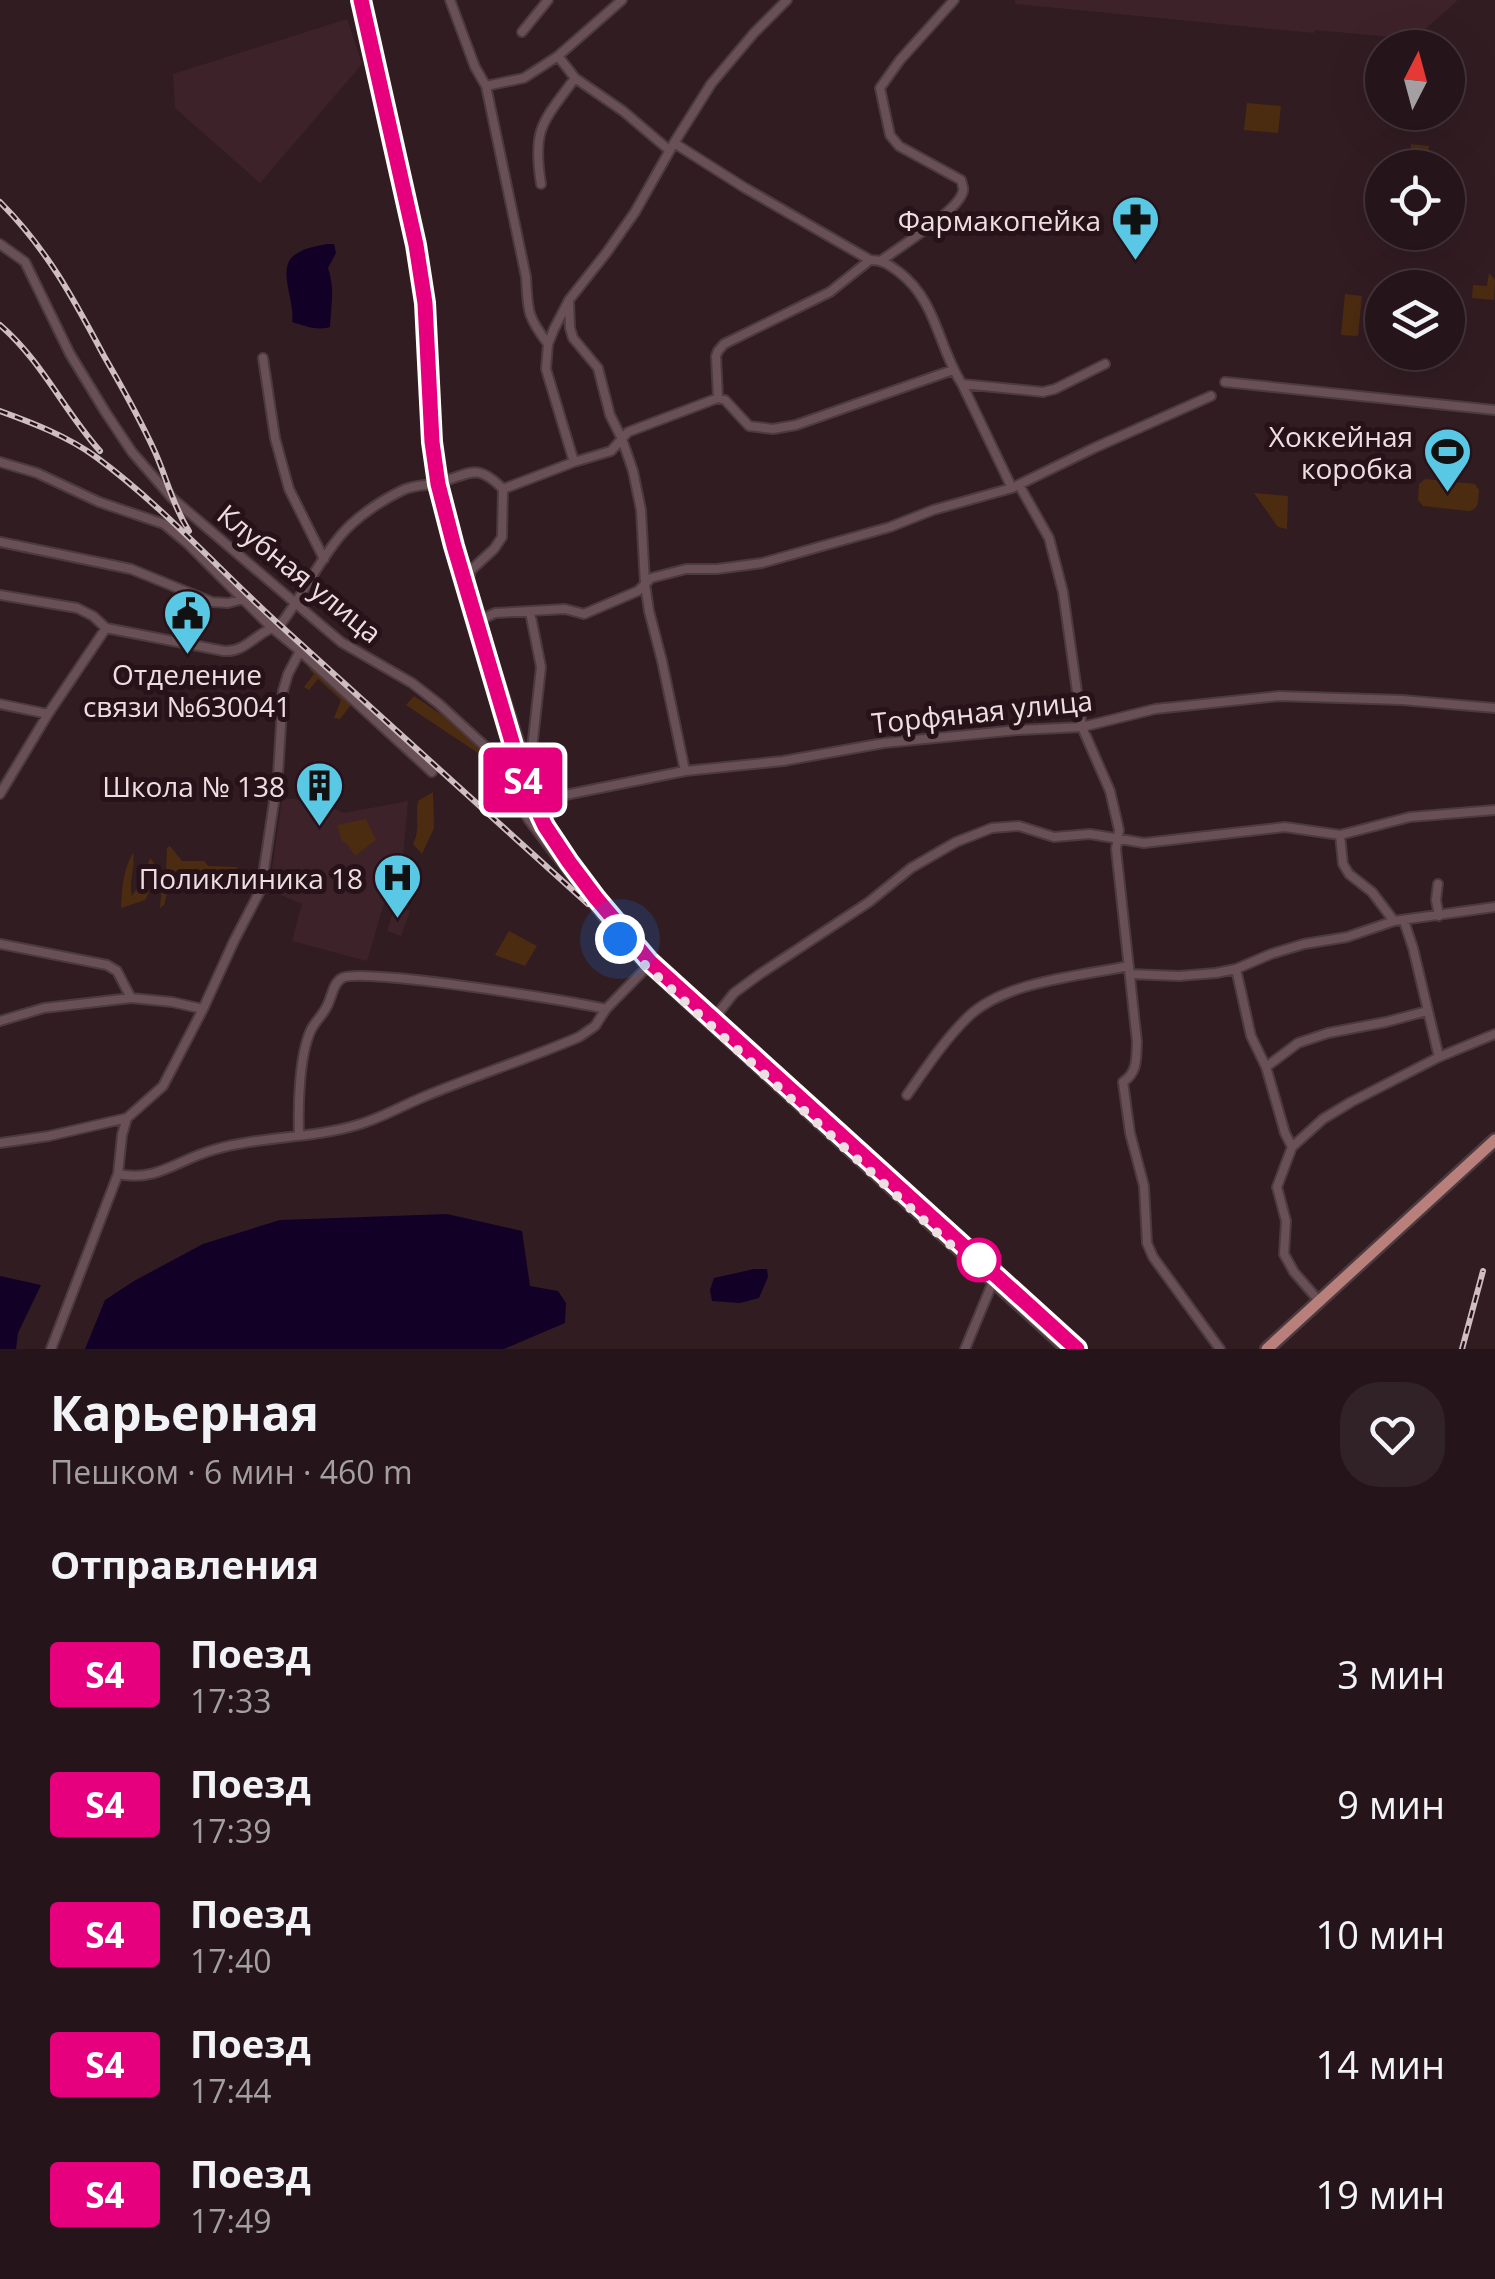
<!DOCTYPE html>
<html lang="ru">
<meta charset="utf-8">
<style>
:root{--surface:#25151a;--page:#312227;--text:#f1f3f6;--muted:#a39fa2;--line:#423439}
body{margin:0;font-family:"Open Sans",sans-serif;background:var(--page);color:var(--text);height:100vh;display:flex;flex-direction:column;font-size:38px;white-space:nowrap}
*{box-sizing:border-box;margin:0}
p{font-size:32px;color:var(--muted)}
.icon{flex:none;width:55px;height:55px;fill:none;stroke:currentColor;stroke-width:2;stroke-linecap:round;stroke-linejoin:round}
.map{position:relative;height:1349px;overflow:hidden}
.side{display:flex;flex-direction:column;background:var(--surface);flex:1}
.side>*{flex:none}
.badge{padding:0 20px;border-radius:8px;font-size:35px;line-height:65px}
.needle{width:65px;rotate:6deg}
.controls{position:absolute;left:1365px;top:30px;display:grid;gap:20px}
.controls a{display:grid;place-items:center;width:100px;height:100px;border-radius:50%;background:var(--surface);box-shadow:0 10px 40px #0002,0 0 0 2px var(--line);font-size:50px}
.you{position:absolute;width:50px;height:50px;margin:-25px;border:8px solid #fff;border-radius:50%;background:#1a73e8;box-shadow:0 0 0 15px #1a73e833}
.map>.badge{position:absolute;translate:-50% -50%;box-shadow:0 0 0 5px #fff}
h2{padding:0 50px;font-size:38px;line-height:90px}
.round{display:grid;place-items:center;flex:none;width:105px;height:105px;border-radius:40px;background:var(--page)}
.head{display:flex;align-items:center;justify-content:space-between;height:170px;padding:0 50px}
h1{font-size:48px;font-weight:700;line-height:75px}
ul{padding:0;list-style:none}
li{display:flex;align-items:center;gap:30px;height:130px;padding:0 50px}
li div{flex:1}
li b{display:block;font-size:38px}
li em{font-style:normal}
li .badge{min-width:110px;font-weight:700;text-align:center}
.map>svg:first-child{display:block}
.built{fill:#3e222a}
.green{fill:#4c2c11}
.water{fill:#130027}
.lines{fill:none;stroke-linecap:round;stroke-linejoin:round}
.street-casing{stroke:#4b3a3f;stroke-width:12}
.primary-casing{stroke:#4b3a3f;stroke-width:16}
.street{stroke:#694f56;stroke-width:8}
.primary{stroke:#b87f7b;stroke-width:11}
.rail-casing{stroke:#cebec2;stroke-width:6}
.rail{stroke:#271219;stroke-width:2.5;stroke-dasharray:8;stroke-linecap:butt}
.line-casing{stroke:#fff;stroke-width:22}
.line{stroke:#e6007e;stroke-width:15}
.walk{stroke:#eddee2;stroke-width:10;stroke-dasharray:0 18}
.stop-dot{fill:#fff;stroke:#e6007e;stroke-width:5}
.labels{text-anchor:middle;dominant-baseline:central;stroke-width:10;stroke-linejoin:round;paint-order:stroke}
.poi-label{font-size:28px;fill:#eddee2;stroke:#271219;text-anchor:end}
.street-label{font-size:28px;fill:#eddee2;stroke:#271219}
</style>
<div class="map">
<svg width="1495" height="1349" viewBox="0 0 1495 1349">
<rect width="100%" height="100%" fill="#311c22"/>
<!-- built -->
<path class="built" d="M1015 0H1458L1414 39 1315 30 1314 33 1015 4Z
M347 19 362 64 260 183 175 108 173 74Z
M282 798 315 801 344 813 408 801 402 867 394 869 367 961 292 941 302 904 269 890Z
M395 906 410 911 401 936 387 931Z"/>
<!-- green -->
<path class="green" d="M1247 103 1281 106 1278 133 1244 130Z
M1411 144 1429 146 1427 166 1430 167 1409 165Z
M1489 273 1495 280 1494 300 1472 298 1473 285 1487 286Z
M1345 294 1362 296 1358 336 1341 335Z
M1425 479 1475 484 1479 490C1478 499 1480 510 1468 511L1423 506 1418 500 1419 484Z
M1254 493 1288 496 1287 529 1278 527Z
M312 667 354 701 340 719 334 718 341 700 318 679 309 690 304 687 314 674 309 669Z
M414 696C442 715 471 733 490 761L406 705Z
M433 792 434 828 422 854 413 844C421 828 415 818 418 801Z
M366 819 376 840 355 856 347 844 342 841 337 825Z
M170 846 182 861H204L208 866 237 867 234 887 229 891 206 882 175 879 171 888 168 889 164 905 160 908 162 885 154 883 145 900 121 908C122 889 123 869 133 853 136 867 128 881 132 896 140 886 139 876 143 865L147 866 150 858 160 871 162 878 166 872 167 848Z
M509 931 537 946 525 966 495 955Z"/>
<!-- water -->
<path class="water" d="M327 244H334L336 253 328 268C335 288 331 306 330 327 316 331 305 326 292 322 296 302 275 267 296 254 304 248 317 246 327 244Z
M447 1214 522 1231 530 1286 558 1291 566 1303 565 1323 504 1349H85L105 1300 134 1281 203 1244 280 1220Z
M754 1269H767L768 1277 759 1298 740 1303 712 1301 710 1290 714 1278Z
M0 1276 41 1285 18 1333 16 1349H0Z"/>
<g class="lines">
<defs>
<path id="street" d="M450 0 475 67 486 86
M522 32 548 0
M558 56 575 78 623 111 669 150
M674 143 745 188 870 260C883 260 888 264 899 272 937 301 938 347 962 384L1012 488
M541 184C532 128 543 122 575 78
M0 244 25 262 70 354 106 413 132 452 172 498 341 642 412 683 439 704 488 749 529 820 620 939 647 967 1065 1349
M882 260C901 246 951 215 961 196 965 189 963 188 961 180L899 146 890 135 880 88 900 60 954 0
M569 302 570 328 573 338 598 368 610 415 622 439 633 471 641 510 645 584 649 611 662 661 685 771
M548 344C527 316 528 312 526 277L486 86 524 78 558 56 622 0
M263 358 275 438 289 489 324 559
M1225 382 1495 410
M962 384 1043 392 1055 389 1105 364
M718 398 716 356 718 351 724 344 830 292 870 260
M0 462 37 473 99 502 164 524 187 543 271 627 300 651 432 772
M574 462 611 451 628 432 718 398 725 400 749 426 773 429 796 425 953 370
M1019 485 1049 538 1063 592 1082 727 1110 791 1119 830 1116 849 1137 1042C1136 1059 1138 1072 1123 1082L1130 1133 1144 1186 1147 1243 1153 1257 1220 1349
M0 542 131 569 212 602 228 603 243 599
M0 595 77 608 93 616 106 628
M480 620 495 613 565 609 584 614 638 591 651 578 686 569H717L762 563 890 527 933 510 1012 488 1094 448 1211 396
M0 704 48 714
M530 767 541 667 530 612
M509 784 523 779 529 772 480 620 469 579 471 570 494 549 502 537 503 489 574 462 546 369 548 344 554 329 569 300 607 252 635 212 674 143 711 84 754 33 787 0
M537 788 565 795 685 771 783 761 884 743 1019 730 1082 727 1155 709 1279 696 1402 700 1495 708
M0 794 48 714 106 628 224 651C246 653 258 630 280 625 302 597 317 563 341 535 356 517 382 500 403 490 416 484 429 486 441 482 472 473 477 463 503 489
M1340 835 1343 864 1349 874 1372 892 1394 921
M1438 884 1436 900 1439 916
M1404 921 1413 948 1439 1057
M0 944 107 965 117 971 131 998
M1236 969 1251 1036 1266 1067 1285 1133 1292 1147
M1130 974 1179 976 1216 973 1236 969 1271 954 1304 944 1347 937 1394 921 1495 907
M719 1012 734 993 760 974 869 902 911 868 956 842 992 828 1019 826 1054 837 1090 834 1144 843 1285 827 1340 835 1410 817 1495 810
M0 1021 44 1008 131 998 172 1002 203 1009
M1266 1067 1298 1043 1328 1033 1386 1022 1427 1011
M907 1095C926 1068 945 1039 969 1016 1006 981 1080 976 1129 966
M299 1135C298 1107 299 1055 311 1030 316 1020 324 1014 328 1004 332 996 333 983 342 978 359 967 573 1001 606 1009
M0 1143 49 1136 127 1118 163 1086 203 1009 234 941 261 889 278 775 283 691 288 674 300 651
M118 1174C157 1182 177 1160 213 1150 260 1136 310 1139 357 1125 379 1119 400 1107 421 1098 473 1076 528 1059 579 1037L595 1026 606 1009 647 967
M1320 1302 1294 1272 1284 1254 1286 1221 1277 1187 1292 1147 1323 1119 1351 1102 1439 1057 1495 1034
M51 1349 118 1174 122 1135 127 1118
M965 1349 992 1284"/>
<path id="primary" d="M1267 1349 1495 1140"/>
</defs>
<!-- street casing -->
<use href="#street" class="street-casing"/>
<!-- primary casing -->
<use href="#primary" class="primary-casing"/>
<!-- street -->
<use href="#street" class="street"/>
<!-- primary -->
<use href="#primary" class="primary"/>
<defs>
<path id="rail" d="M361 0 416 245 425 303 432 442 438 484 454 546 523 779 545 826 569 862 596 898 650 962 1077 1349
M0 202C47 249 73 298 104 356 122 387 140 419 155 452 167 479 173 506 189 531
M0 325C42 361 64 411 100 451
M0 411C33 423 67 436 96 457 163 506 221 572 282 627 384 719 486 812 588 904
M1462 1349 1483 1271"/>
</defs>
<!-- rail casing -->
<use href="#rail" class="rail-casing"/>
<!-- rail -->
<use href="#rail" class="rail"/>
</g>
<g class="lines">
<defs>
<path id="line" d="M361 0 416 245 425 303 432 442 438 484 454 546 523 779 545 826 569 862 596 898 650 962 1077 1349"/>
</defs>
<!-- line casing -->
<use href="#line" class="line-casing"/>
<!-- line -->
<use href="#line" class="line"/>
<!-- walk -->
<path class="walk" d="M620 939 647 967 966 1259 979 1260"/>
</g>
<!-- icons -->
<defs>
<symbol id="pharmacy-pin" viewBox="-11 -11 22 30"><path d="M0 17L-7.5 6A9.5 9.5 0 1 1 7.5 6Z" fill="#59c8e4" stroke="#271219"/><path d="M-2-6h4v4h4v4h-4v4h-4v-4h-4v-4h4Z" fill="#111"/></symbol>
<symbol id="stadium-pin" viewBox="-11 -11 22 30"><path d="M0 17L-7.5 6A9.5 9.5 0 1 1 7.5 6Z" fill="#59c8e4" stroke="#271219"/><path d="M0-5a6.5 5 0 1 0 0 10a6.5 5 0 1 0 0-10ZM-3.5-1.8h7v3.6h-7Z" fill="#111"/></symbol>
<symbol id="civic-pin" viewBox="-11 -11 22 30"><path d="M0 17L-7.5 6A9.5 9.5 0 1 1 7.5 6Z" fill="#59c8e4" stroke="#271219"/><path d="M-.6-6.5H3V-4.5H.6V-3L4-1V1h2V6H-6V1h2V-1L-.6-3ZM-1.2 2.5V6h2.4V2.5Z" fill="#111"/></symbol>
<symbol id="building-pin" viewBox="-11 -11 22 30"><path d="M0 17L-7.5 6A9.5 9.5 0 1 1 7.5 6Z" fill="#59c8e4" stroke="#271219"/><path d="M-4-6H4V6H1V3H-1V6H-4ZM-2.5-4.3h1.7v1.8h-1.7ZM.8-4.3h1.7v1.8H.8ZM-2.5-1h1.7V.8h-1.7ZM.8-1h1.7V.8H.8Z" fill="#111"/></symbol>
<symbol id="hospital-pin" viewBox="-11 -11 22 30"><path d="M0 17L-7.5 6A9.5 9.5 0 1 1 7.5 6Z" fill="#59c8e4" stroke="#271219"/><path d="M-5-5h3v3.5h4V-5h3V5h-3V1.5h-4V5h-3Z" fill="#111"/></symbol>
</defs>
<g fill-rule="evenodd">
<use href="#pharmacy-pin" x="1108" y="192" width="55" height="75"/>
<use href="#stadium-pin" x="1420" y="424" width="55" height="75"/>
<use href="#civic-pin" x="160" y="586" width="55" height="75"/>
<use href="#building-pin" x="292" y="758" width="55" height="75"/>
<use href="#hospital-pin" x="370" y="850" width="55" height="75"/>
</g>
<!-- markers -->
<circle class="stop-dot" cx="979" cy="1260" r="20"/>
<g class="labels">
<!-- poi labels -->
<g class="poi-label">
<text x="1101" y="220">Фармакопейка</text>
<text x="1413" y="436">Хоккейная<tspan x="1413" dy="32">коробка</tspan></text>
<text x="187" y="674" text-anchor="middle">Отделение<tspan x="187" dy="32">связи №630041</tspan></text>
<text x="285" y="786">Школа № 138</text>
<text x="363" y="878">Поликлиника 18</text>
</g>
<!-- street labels -->
<g class="street-label">
<text transform="translate(300 573) rotate(39)">Клубная улица</text>
<text transform="translate(982 711) rotate(-6)">Торфяная улица</text>
</g>
</g>
</svg>
<div class="controls">
<a><svg class="needle" viewBox="-14 -14 28 28"><path d="M0-13l5 13h-10z" fill="#e53935"/><path d="M0 13l5-13h-10z" fill="#a39fa2"/></svg></a>
<a><svg class="icon" aria-label="locate" viewBox="0 0 24 24"><circle cx="12" cy="12" r="6"/><path d="M12 2v4M12 18v4M2 12h4M18 12h4"/></svg></a>
<a><svg class="icon" aria-label="layers" viewBox="0 0 24 24"><path d="M12 4l9 5-9 5-9-5zM3 14l9 5 9-5"/></svg></a>
</div>
<div class="you" style="left:620px;top:939px"></div>
<b class="badge" style="left:523px;top:780px;background:#e6007e;color:#fff">S4</b>
</div>
<section class="side">
<div class="head"><div><h1>Карьерная</h1><p>Пешком · 6 мин · 460 m</p></div><a class="round"><svg class="icon" aria-label="heart" viewBox="0 0 24 24"><path d="M12 20l-8-8c-3-5 5-10 8-4 3-6 11-1 8 4z"/></svg></a></div>
<h2>Отправления</h2>
<ul>
<li><span class="badge" style="background:#e6007e;color:#fff">S4</span><div><b>Поезд</b><p>17:33</p></div><em>3 мин</em></li>
<li><span class="badge" style="background:#e6007e;color:#fff">S4</span><div><b>Поезд</b><p>17:39</p></div><em>9 мин</em></li>
<li><span class="badge" style="background:#e6007e;color:#fff">S4</span><div><b>Поезд</b><p>17:40</p></div><em>10 мин</em></li>
<li><span class="badge" style="background:#e6007e;color:#fff">S4</span><div><b>Поезд</b><p>17:44</p></div><em>14 мин</em></li>
<li><span class="badge" style="background:#e6007e;color:#fff">S4</span><div><b>Поезд</b><p>17:49</p></div><em>19 мин</em></li>
</ul>
</section>
